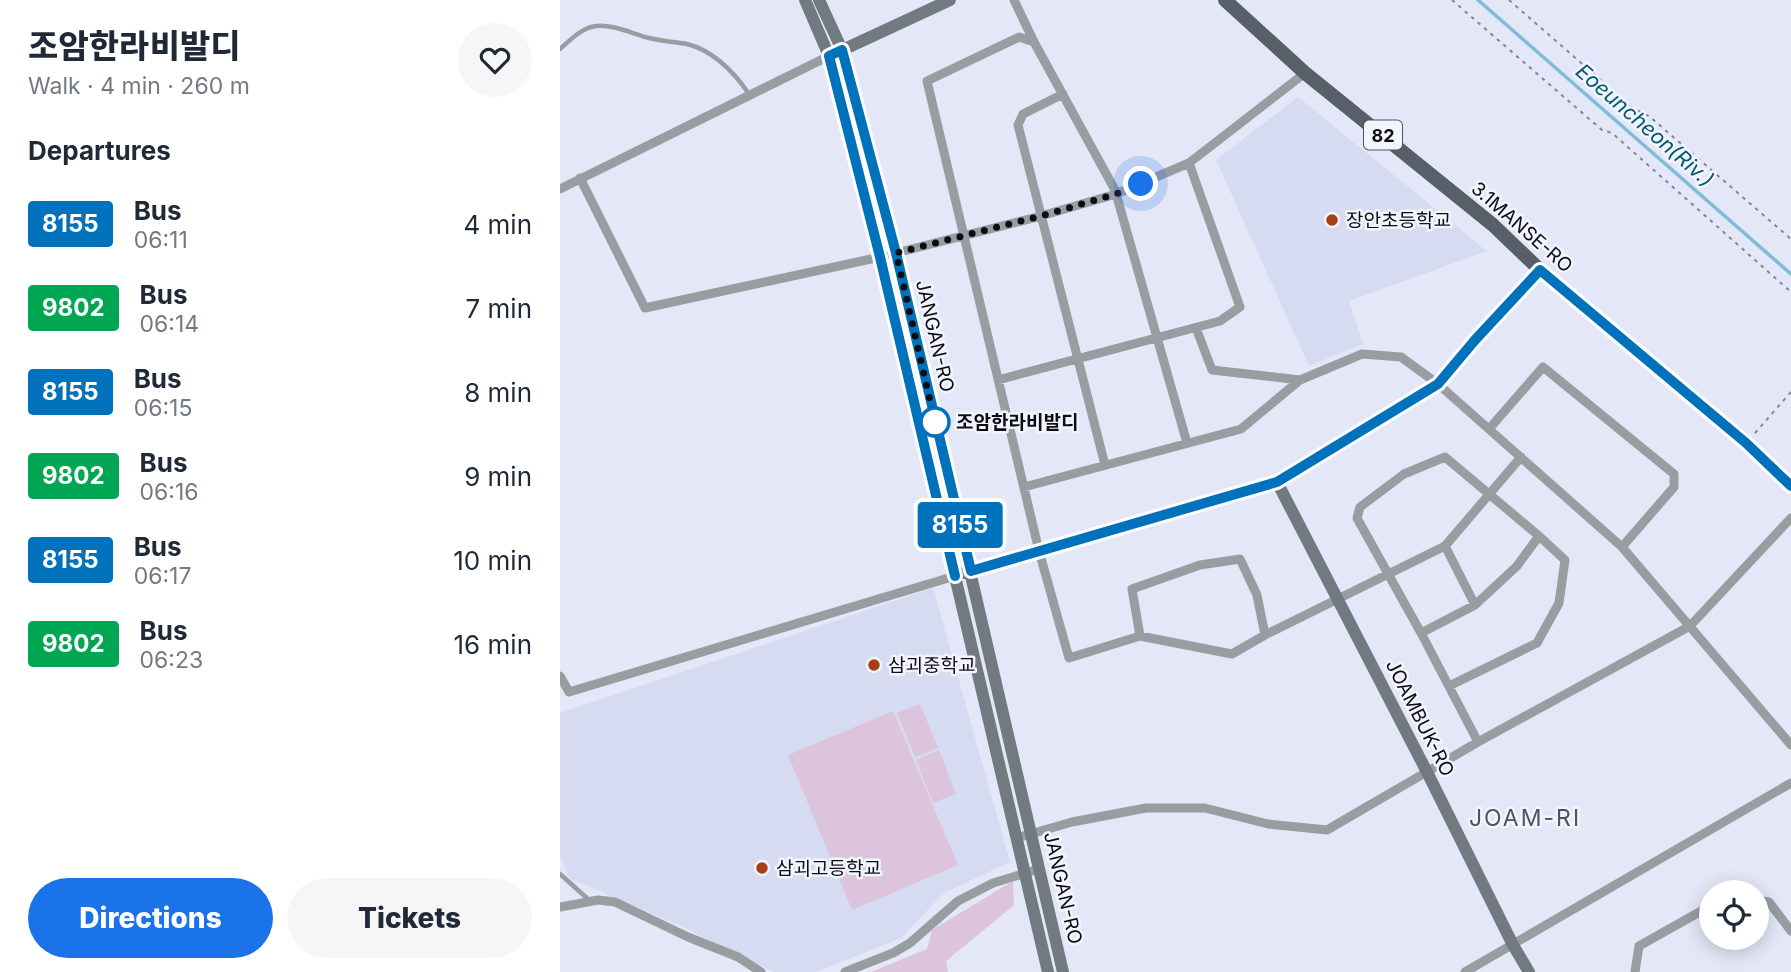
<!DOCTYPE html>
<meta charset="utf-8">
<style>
:root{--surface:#fff;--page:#f6f6f7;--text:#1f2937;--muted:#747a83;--accent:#1a73e8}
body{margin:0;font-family:Inter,"Noto Sans KR",sans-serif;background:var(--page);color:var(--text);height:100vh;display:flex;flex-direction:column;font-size:26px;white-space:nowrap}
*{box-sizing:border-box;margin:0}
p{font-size:23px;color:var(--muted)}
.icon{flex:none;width:38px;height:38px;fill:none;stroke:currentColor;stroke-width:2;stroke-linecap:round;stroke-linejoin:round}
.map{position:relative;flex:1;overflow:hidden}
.sheet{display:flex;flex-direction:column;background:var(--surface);width:560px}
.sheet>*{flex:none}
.badge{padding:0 14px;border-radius:5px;font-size:24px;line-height:46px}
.tools{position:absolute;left:1139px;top:880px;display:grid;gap:14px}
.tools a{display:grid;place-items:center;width:70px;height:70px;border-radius:50%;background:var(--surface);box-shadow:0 4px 18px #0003;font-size:35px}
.you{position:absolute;width:35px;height:35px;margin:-18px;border:5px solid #fff;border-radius:50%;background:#1a73e8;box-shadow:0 0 0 10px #1a73e833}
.map>.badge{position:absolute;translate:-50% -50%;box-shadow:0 0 0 4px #fff}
h2{padding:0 28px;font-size:26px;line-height:63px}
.round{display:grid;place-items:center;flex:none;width:74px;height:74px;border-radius:37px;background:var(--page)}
.headline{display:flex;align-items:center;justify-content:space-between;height:119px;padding:0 28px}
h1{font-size:33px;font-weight:800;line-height:52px}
.action{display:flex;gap:14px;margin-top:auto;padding:14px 28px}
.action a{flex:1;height:80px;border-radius:42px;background:var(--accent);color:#fff;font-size:28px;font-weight:800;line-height:80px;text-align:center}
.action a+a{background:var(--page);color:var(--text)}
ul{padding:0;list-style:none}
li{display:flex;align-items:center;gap:21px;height:84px;padding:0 28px}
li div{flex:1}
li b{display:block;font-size:26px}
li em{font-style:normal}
li .badge{min-width:77px;font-weight:700;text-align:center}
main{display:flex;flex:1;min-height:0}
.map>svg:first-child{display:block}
.built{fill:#d6dbf1}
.green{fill:#ddc4dd}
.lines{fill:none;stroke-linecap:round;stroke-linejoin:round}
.stream{stroke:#7fbdd6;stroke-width:3.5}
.path{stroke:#838590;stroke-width:2;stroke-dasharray:3.5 5;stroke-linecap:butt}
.lane{stroke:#989da2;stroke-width:4.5}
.street{stroke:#989da2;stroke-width:9}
.secondary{stroke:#727980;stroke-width:12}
.primary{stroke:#575f68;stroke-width:14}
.line-casing{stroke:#fff;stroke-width:16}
.line{stroke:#0072bc;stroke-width:10}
.walk{stroke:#0d0e13;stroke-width:7;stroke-dasharray:0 12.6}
.poi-dot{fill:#a53f18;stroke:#f3f5fe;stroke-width:2.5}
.stop-dot{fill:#fff;stroke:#0072bc;stroke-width:3.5}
.labels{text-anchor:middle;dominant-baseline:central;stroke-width:5;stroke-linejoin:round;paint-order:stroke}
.shield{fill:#f3f5fe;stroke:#52535a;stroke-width:2}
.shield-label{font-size:18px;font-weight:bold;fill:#0d0e13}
.poi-label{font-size:19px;fill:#0d0e13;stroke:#f3f5fe;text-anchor:start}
.street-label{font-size:19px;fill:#0d0e13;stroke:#f3f5fe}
.stop-label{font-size:19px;font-weight:bold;fill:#0d0e13;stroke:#f3f5fe;text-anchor:start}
.water-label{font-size:21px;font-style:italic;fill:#005871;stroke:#f3f5fe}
.quarter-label{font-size:23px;letter-spacing:2px;fill:#4f525f;stroke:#f3f5fe}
</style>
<main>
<section class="sheet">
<div class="headline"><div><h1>조암한라비발디</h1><p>Walk · 4 min · 260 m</p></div><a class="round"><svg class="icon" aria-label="heart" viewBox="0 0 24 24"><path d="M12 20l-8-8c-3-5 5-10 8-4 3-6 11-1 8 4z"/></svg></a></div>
<h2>Departures</h2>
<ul>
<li><span class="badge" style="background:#0072bc;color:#fff">8155</span><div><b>Bus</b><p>06:11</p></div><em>4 min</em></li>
<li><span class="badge" style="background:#00a651;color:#fff">9802</span><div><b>Bus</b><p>06:14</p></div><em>7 min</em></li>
<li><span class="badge" style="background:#0072bc;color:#fff">8155</span><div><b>Bus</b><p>06:15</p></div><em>8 min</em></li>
<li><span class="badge" style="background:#00a651;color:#fff">9802</span><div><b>Bus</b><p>06:16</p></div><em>9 min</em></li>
<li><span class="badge" style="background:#0072bc;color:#fff">8155</span><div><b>Bus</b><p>06:17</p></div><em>10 min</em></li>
<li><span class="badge" style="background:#00a651;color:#fff">9802</span><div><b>Bus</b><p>06:23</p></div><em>16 min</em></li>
</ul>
<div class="action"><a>Directions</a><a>Tickets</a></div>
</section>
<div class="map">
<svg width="1231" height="972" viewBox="0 0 1231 972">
<rect width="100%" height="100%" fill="#e4e7f7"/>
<!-- built -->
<path class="built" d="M738 97 927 251 789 301 803 344 749 366 656 160Z
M373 588 450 862 384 893 341 938 256 972H214L119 925 9 878 0 854V713Z"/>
<!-- green -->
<path class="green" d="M360 704 378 748 355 757 337 713Z
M333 711 398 865 292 910 228 755Z
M379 750 396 794 373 803 356 760Z
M453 881 454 905 386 961 388 972H311L367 949 372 930Z"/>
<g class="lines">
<!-- stream -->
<path class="stream" d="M918 0 1231 274"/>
<!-- path -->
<path class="path" d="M892 0 1042 130 1052 133 1231 292
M949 0 1074 109 1089 116 1231 239
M1195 433 1231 392"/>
<!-- lane -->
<path class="lane" d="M0 49C10 40 23 27 36 26 53 24 73 34 89 38 102 41 114 42 127 44 154 51 174 72 189 94
M0 874 29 900"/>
<!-- street -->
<path class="street" d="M454 0 474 42
M503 94 463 114 458 125 545 465
M629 163 745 73
M20 178 85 308 320 257 481 216 556 194 629 163 680 307 660 321 438 380
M0 189 269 56
M636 328 652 370 740 380
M929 429 983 367 1114 474V487L1062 547
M885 457 979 536 957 566 915 605 861 633 797 518 800 507 844 474Z
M464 487 681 429 740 380 802 354 841 357 878 384 1062 547 1231 745
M885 546 915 605
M861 633 918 742
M705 635 697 595 680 559 640 565 572 589 580 636 672 654 705 635 885 546 961 457
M580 636 509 658 479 551 367 81 459 37 474 42 555 190 627 443
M0 676 9 692 395 576
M889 686 977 643 999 603 1005 560 979 536
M457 838 512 822 586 808H645L708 824 767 830 918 742 1130 626 1231 518
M1197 900 1209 902 1231 931
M0 907 38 900 55 902 128 937 178 957 201 972
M285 972 333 953 350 943 398 901 433 883 479 869
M905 972 1231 783
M1075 972 1079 946 1152 905"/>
<!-- secondary -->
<path class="secondary" d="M245 0 269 56 320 257 488 972
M259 0 282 50 336 253 503 972
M276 53 390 0
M717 482 867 772 953 945 969 972
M404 573 717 482 878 384 915 339 980 270"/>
<!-- primary -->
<path class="primary" d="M665 0 745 73 933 225 980 270 1186 443 1231 486"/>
</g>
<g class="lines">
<defs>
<path id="line" d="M395 576 320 257 269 56 282 50 336 253 411 571 717 482 878 384 915 340 980 270 1186 443 1231 486"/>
</defs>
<!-- line casing -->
<use href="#line" class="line-casing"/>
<!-- line -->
<use href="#line" class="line"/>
<!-- walk -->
<path class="walk" d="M375 422 336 253 481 216 556 194 581 184"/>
</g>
<!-- markers -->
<g class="poi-dot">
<circle cx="772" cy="220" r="7"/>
<circle cx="314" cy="665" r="7"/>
<circle cx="202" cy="868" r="7"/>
</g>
<circle class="stop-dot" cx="375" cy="422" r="14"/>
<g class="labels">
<!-- shield labels -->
<rect class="shield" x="804" y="120.5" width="38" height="29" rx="5"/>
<g class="shield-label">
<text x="823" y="135">82</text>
</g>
<!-- poi labels -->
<g class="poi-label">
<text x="786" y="220">장안초등학교</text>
<text x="328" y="665">삼괴중학교</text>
<text x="216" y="868">삼괴고등학교</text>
</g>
<!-- street labels -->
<g class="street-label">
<text transform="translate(962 227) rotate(41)">3.1MANSE-RO</text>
<text transform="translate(375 336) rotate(77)">JANGAN-RO</text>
<text transform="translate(860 718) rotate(63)">JOAMBUK-RO</text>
<text transform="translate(503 888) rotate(77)">JANGAN-RO</text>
</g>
<!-- stop labels -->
<g class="stop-label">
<text x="396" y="422">조암한라비발디</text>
</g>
<!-- water labels -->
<g class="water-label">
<text transform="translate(1085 125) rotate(41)">Eoeuncheon(Riv.)</text>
</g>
<!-- quarter labels -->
<g class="quarter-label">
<text x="965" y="818">JOAM-RI</text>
</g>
</g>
</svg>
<div class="tools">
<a><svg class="icon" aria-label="locate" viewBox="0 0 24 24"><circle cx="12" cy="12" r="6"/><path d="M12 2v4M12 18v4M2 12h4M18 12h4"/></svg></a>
</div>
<div class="you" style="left:581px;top:184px"></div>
<b class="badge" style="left:400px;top:525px;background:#0072bc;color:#fff">8155</b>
</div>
</main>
